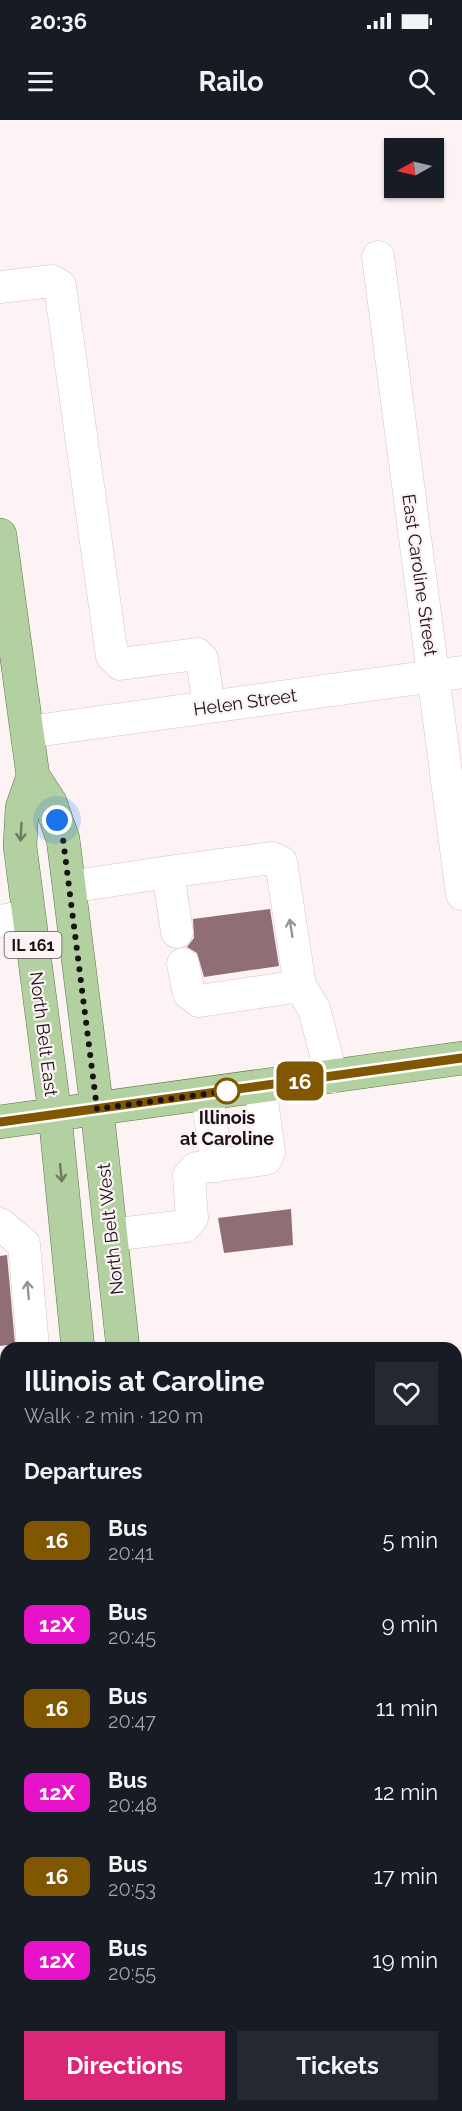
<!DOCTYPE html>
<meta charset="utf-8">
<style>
:root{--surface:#171b24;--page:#242831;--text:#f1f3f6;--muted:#9ea1a6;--accent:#db2777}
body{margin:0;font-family:Raleway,sans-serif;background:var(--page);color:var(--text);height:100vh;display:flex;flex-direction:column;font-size:22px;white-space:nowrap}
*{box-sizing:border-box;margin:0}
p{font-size:20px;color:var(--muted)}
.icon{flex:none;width:33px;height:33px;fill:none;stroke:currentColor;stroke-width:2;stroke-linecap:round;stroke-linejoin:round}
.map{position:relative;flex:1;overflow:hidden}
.sheet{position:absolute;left:0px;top:1222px;width:462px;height:770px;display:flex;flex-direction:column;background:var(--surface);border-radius:18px 18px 0 0;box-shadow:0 2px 4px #0004}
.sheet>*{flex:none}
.badge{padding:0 12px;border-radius:9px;font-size:21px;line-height:39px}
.needle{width:39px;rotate:262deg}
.tools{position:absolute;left:384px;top:18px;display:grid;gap:12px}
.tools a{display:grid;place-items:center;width:60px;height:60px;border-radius:0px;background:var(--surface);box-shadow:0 2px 4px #0004;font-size:30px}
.you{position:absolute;width:30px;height:30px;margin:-15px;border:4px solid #fff;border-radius:50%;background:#1a73e8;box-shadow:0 0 0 9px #1a73e833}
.map>.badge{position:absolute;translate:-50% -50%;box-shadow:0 0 0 3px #fff}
h2{padding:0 24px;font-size:22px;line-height:54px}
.round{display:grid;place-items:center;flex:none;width:63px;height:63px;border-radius:0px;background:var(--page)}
.head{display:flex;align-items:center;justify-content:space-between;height:102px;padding:0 24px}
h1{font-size:28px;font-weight:700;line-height:45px}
.cta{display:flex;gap:12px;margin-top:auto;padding:12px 24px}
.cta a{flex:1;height:69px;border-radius:0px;background:var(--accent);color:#fff;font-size:24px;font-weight:700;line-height:69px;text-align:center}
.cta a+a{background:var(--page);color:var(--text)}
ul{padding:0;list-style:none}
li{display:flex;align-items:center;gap:18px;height:84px;padding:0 24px}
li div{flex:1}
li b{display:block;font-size:22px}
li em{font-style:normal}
li .badge{min-width:66px;font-weight:700;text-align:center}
.status{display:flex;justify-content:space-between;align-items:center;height:42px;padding:0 30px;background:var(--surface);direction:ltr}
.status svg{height:16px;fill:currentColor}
header{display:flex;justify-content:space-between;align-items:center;height:78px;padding:0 24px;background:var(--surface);font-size:27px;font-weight:700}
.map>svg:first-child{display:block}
.built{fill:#f7e4e8}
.green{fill:#e2c2ca}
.building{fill:#906e76}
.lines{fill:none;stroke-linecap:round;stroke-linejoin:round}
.minor-casing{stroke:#d8c0c5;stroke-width:33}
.major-casing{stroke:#5c7945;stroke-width:34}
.path{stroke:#82797b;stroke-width:4;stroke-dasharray:3 4.5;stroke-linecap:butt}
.minor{stroke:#fff;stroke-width:32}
.major{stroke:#b3d0a0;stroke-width:33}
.tram{stroke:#3f3638;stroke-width:1.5}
.oneway{stroke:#6e7a61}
.oneway2{stroke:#989495}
.line-casing{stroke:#fff;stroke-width:14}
.line{stroke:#815601;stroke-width:9}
.walk{stroke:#191113;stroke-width:6;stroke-dasharray:0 10.8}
.stop-dot{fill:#fff;stroke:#815601;stroke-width:3}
.labels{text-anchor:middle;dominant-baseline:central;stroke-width:4.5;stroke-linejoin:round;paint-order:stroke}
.shield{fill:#fdf3f5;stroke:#5d5557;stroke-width:1.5}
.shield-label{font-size:16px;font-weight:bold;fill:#191113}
.street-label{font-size:18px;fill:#191113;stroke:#fdf3f5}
.stop-label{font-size:18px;font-weight:bold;fill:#191113;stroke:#fdf3f5}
</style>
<div class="status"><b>20:36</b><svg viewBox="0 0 49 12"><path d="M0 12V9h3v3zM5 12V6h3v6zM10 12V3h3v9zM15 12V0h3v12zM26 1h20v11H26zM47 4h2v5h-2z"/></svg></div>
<header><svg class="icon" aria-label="menu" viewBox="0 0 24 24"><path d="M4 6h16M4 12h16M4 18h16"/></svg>Railo<svg class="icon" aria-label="search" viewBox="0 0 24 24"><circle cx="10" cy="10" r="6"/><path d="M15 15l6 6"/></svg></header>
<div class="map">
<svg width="462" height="1991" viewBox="0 0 462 1991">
<rect width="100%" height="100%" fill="#fdf3f5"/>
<!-- built -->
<path class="built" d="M456 1861 462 1867V1991H251V1986H456Z"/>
<!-- green -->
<path class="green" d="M456 1369 462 1370V1530L456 1532Z
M6 1372V1647L0 1648V1373Z"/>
<!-- building -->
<path class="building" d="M270 789 279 846 204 857 197 833 187 827 194 818 193 799Z
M291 1089 293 1125 224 1133 218 1098Z
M7 1135 15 1224 0 1226V1136Z"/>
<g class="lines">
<defs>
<path id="minor" d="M378 137 462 774
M0 167 52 161 60 166 112 536 120 544 197 534 202 539 209 587
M28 612 462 552
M168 752 272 738 281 742 300 866
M69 767 168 752 177 812
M0 801 29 796
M183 844 189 873 199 881 300 866 314 889 332 957
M207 974 217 1046
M0 1104 24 1124 33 1228
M111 1115 185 1106 192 1098 189 1056 196 1048 266 1039 269 1032 260 966
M0 1278H6
M456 1337 462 1338"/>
<path id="major" d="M0 415 33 656 22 688 20 726 55 995 78 1228
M33 656 50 682 63 719 97 989 123 1228
M0 1002 462 938
M145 1986 146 1991
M189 1986 190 1991"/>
</defs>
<!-- minor casing -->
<use href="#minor" class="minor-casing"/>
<!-- major casing -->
<use href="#major" class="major-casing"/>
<!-- path -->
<path class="path" d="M456 1625 462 1623
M0 1740 6 1738
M239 1991V1986"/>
<!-- minor -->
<use href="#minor" class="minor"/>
<!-- major -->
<use href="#major" class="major"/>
<!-- tram -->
<path class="tram" d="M456 1578 462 1576
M456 1601 462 1600
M0 1693 6 1691
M0 1716 6 1714"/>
</g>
<!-- one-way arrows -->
<defs><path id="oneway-shaft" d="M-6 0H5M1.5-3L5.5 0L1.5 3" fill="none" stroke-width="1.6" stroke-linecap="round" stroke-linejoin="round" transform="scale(1.5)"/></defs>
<g class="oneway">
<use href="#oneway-shaft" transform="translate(21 712) rotate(93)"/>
<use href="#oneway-shaft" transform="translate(61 1053) rotate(84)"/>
</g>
<g class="oneway2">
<use href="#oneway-shaft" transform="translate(291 808) rotate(-99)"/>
<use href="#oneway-shaft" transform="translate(28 1170) rotate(-95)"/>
</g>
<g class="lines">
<defs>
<path id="line" d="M0 1002 462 938"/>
</defs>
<!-- line casing -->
<use href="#line" class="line-casing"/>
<!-- line -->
<use href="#line" class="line"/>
<!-- walk -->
<path class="walk" d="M57 700 63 719 97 989 227 971"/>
</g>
<!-- markers -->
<circle class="stop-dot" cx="227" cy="971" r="12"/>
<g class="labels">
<!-- shield labels -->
<rect class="shield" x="4.5" y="812" width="57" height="26" rx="4.5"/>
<g class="shield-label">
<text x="33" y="825">IL 161</text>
</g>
<!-- street labels -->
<g class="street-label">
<text transform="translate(420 455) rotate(82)">East Caroline Street</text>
<text transform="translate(245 582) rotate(-8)">Helen Street</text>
<text transform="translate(44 914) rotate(83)">North Belt East</text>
<text transform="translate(110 1109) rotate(-96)">North Belt West</text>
</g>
<!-- stop labels -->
<g class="stop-label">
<text x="227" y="997">Illinois<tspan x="227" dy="21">at Caroline</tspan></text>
</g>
</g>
</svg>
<div class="tools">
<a><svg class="needle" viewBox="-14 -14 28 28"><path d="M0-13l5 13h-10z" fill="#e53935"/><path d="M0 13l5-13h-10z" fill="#9ea1a6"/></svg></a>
</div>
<div class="you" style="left:57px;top:700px"></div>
<b class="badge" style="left:300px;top:961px;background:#815601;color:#fff">16</b>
<section class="sheet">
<div class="head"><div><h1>Illinois at Caroline</h1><p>Walk · 2 min · 120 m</p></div><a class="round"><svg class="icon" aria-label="heart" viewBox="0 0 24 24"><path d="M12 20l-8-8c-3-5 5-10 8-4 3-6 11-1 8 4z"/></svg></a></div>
<h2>Departures</h2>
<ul>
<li><span class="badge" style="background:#815601;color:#fff">16</span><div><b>Bus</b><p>20:41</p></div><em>5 min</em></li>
<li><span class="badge" style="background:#e713c9;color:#fff">12X</span><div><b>Bus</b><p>20:45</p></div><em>9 min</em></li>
<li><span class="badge" style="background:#815601;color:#fff">16</span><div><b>Bus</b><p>20:47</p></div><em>11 min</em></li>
<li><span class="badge" style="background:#e713c9;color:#fff">12X</span><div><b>Bus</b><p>20:48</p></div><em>12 min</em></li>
<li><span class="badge" style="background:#815601;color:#fff">16</span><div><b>Bus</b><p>20:53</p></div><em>17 min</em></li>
<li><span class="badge" style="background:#e713c9;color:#fff">12X</span><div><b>Bus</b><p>20:55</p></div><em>19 min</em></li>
</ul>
<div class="cta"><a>Directions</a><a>Tickets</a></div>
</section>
</div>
